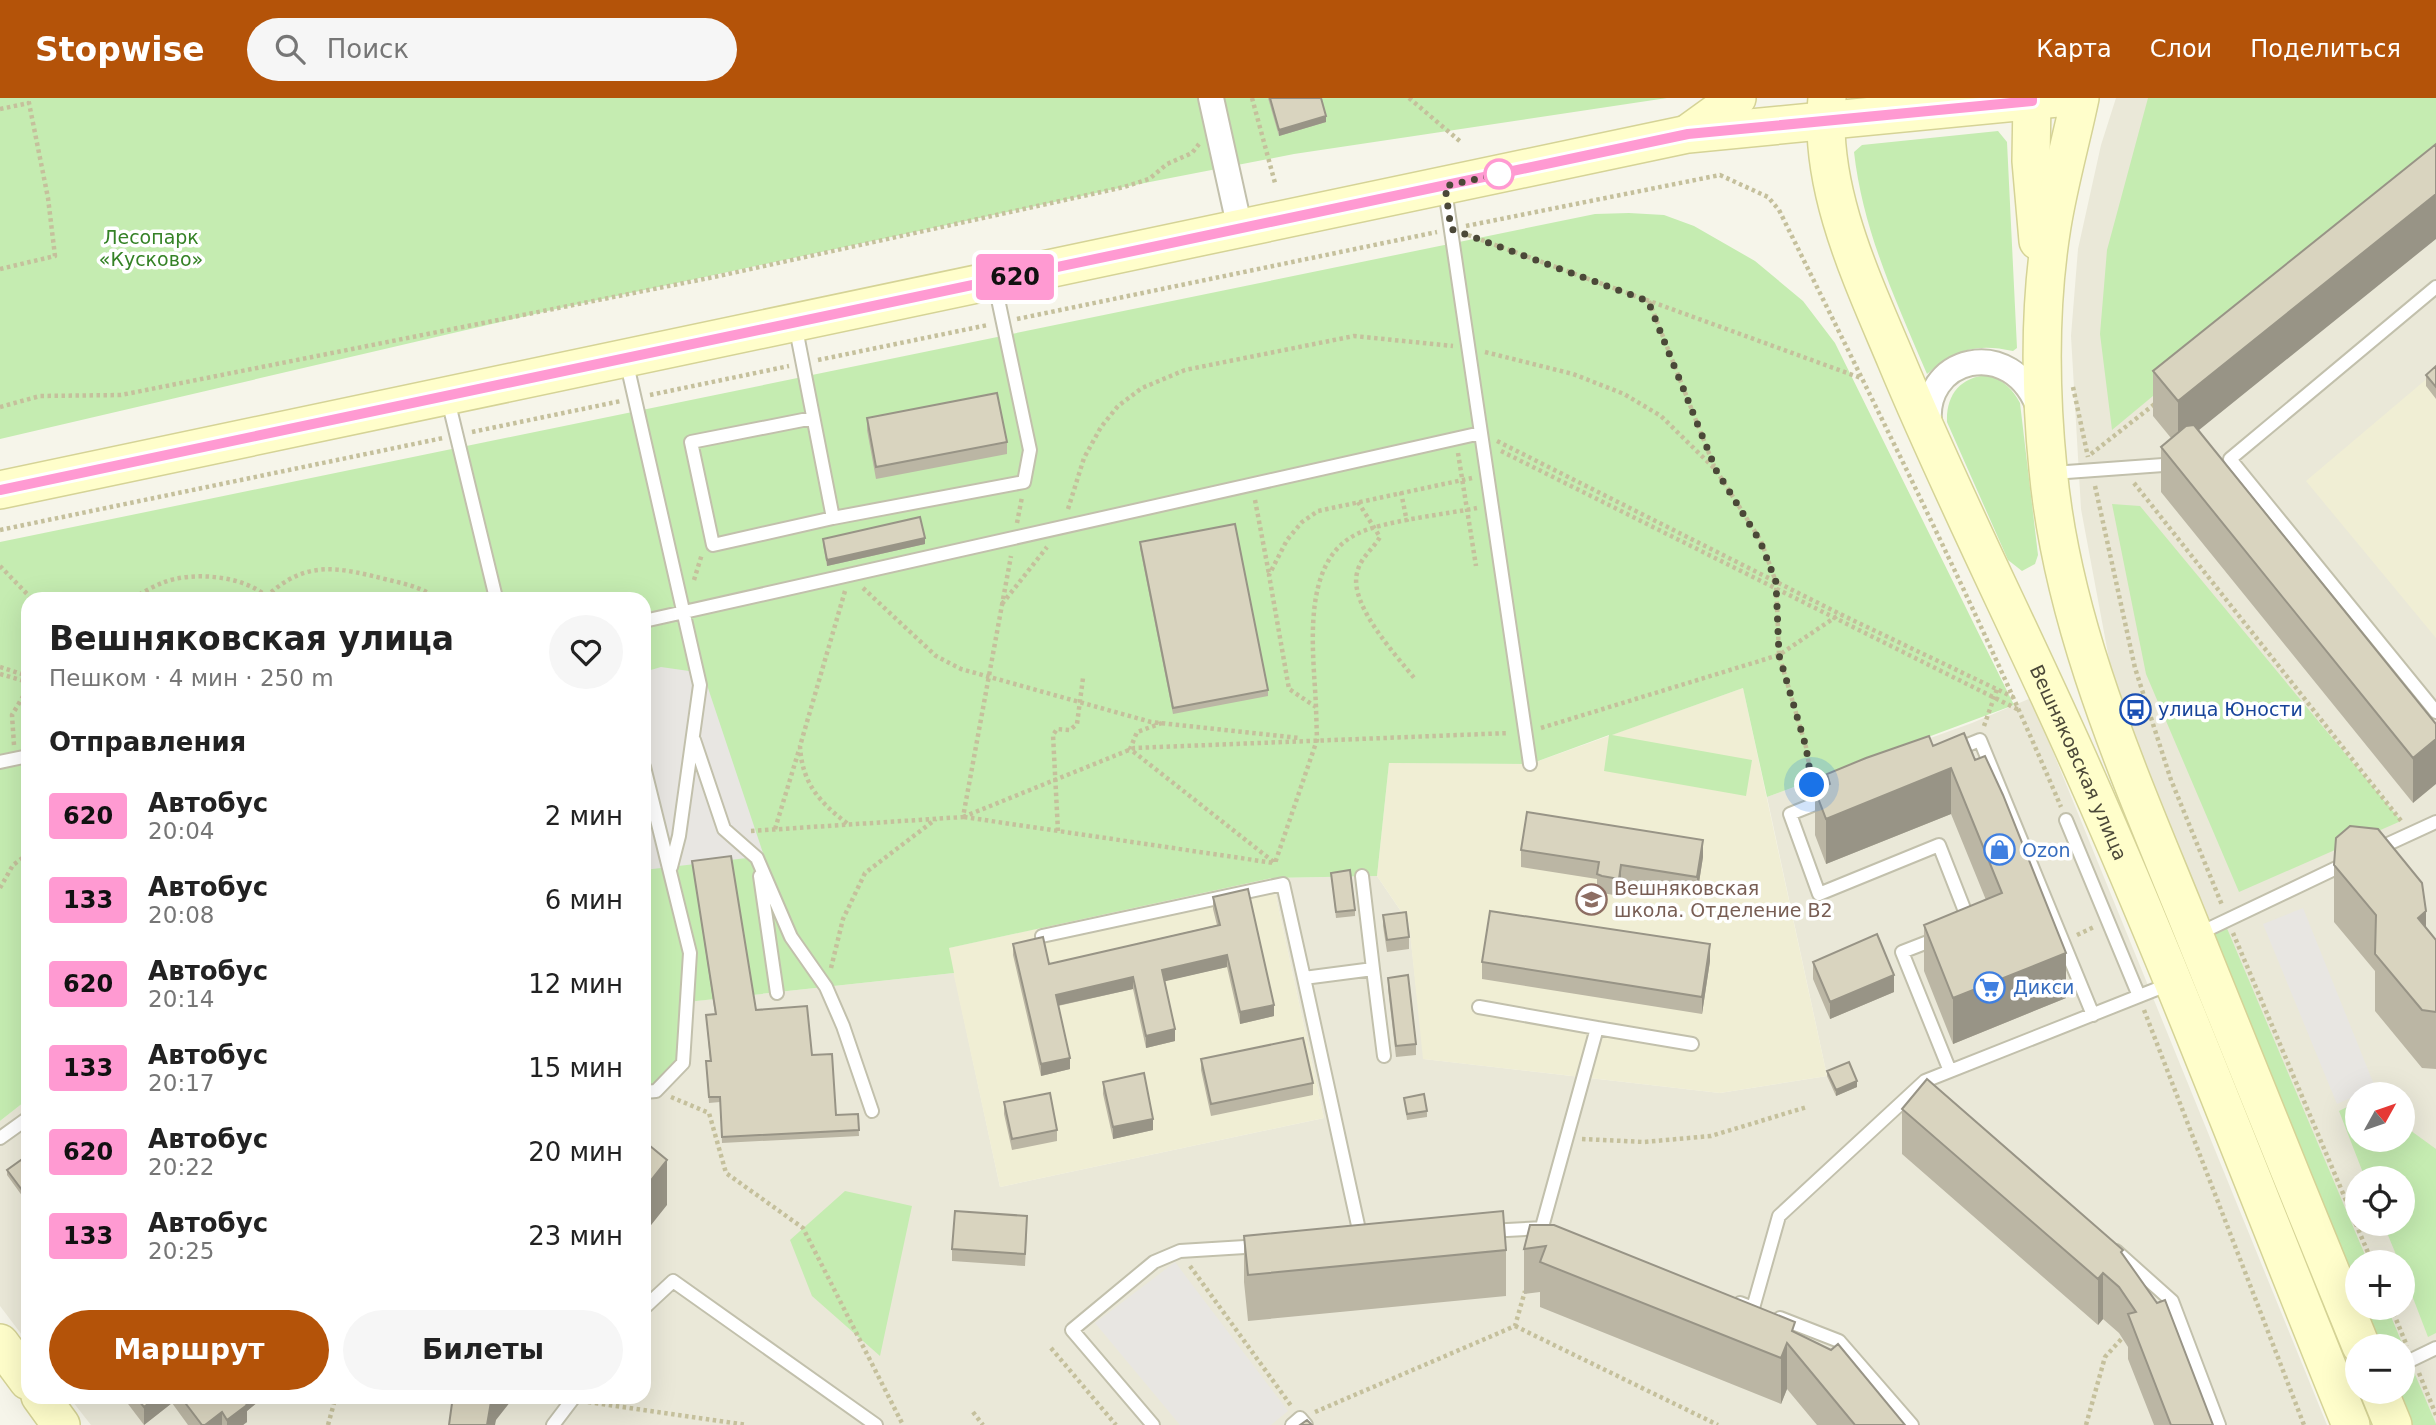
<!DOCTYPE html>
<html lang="ru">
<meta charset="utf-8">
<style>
:root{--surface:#fff;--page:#f6f6f6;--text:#222;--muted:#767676;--accent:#b45309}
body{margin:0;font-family:"DejaVu Sans",sans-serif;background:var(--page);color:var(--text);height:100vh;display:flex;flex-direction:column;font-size:26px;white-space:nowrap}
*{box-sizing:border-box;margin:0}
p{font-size:23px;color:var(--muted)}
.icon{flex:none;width:38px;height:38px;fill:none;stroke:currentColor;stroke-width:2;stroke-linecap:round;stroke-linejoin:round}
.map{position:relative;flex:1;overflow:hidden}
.drawer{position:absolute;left:21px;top:494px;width:630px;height:812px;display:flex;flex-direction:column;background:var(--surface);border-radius:21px;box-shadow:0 7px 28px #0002}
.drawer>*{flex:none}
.badge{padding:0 14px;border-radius:5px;font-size:24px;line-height:46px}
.needle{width:46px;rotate:50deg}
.fabs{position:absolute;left:2345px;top:984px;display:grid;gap:14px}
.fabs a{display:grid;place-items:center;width:70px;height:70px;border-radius:50%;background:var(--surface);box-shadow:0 7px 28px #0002;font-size:35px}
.you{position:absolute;width:35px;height:35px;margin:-18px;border:5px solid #fff;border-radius:50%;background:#1a73e8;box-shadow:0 0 0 10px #1a73e833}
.map>.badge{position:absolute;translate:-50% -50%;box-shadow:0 0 0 4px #fff}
h2{padding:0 28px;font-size:26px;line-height:63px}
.round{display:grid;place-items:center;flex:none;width:74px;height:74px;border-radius:37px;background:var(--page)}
.head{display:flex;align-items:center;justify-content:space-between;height:119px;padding:0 28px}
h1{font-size:33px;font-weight:800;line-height:52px}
.primary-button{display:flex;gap:14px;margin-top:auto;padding:14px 28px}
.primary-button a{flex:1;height:80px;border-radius:42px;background:var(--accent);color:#fff;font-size:28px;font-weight:800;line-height:80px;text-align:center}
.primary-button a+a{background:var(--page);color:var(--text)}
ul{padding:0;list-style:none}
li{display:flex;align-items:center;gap:21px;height:84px;padding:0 28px}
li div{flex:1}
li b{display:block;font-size:26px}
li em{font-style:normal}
li .badge{min-width:77px;font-weight:700;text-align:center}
header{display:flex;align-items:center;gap:42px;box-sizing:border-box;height:98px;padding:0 35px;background:var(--accent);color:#fff}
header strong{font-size:33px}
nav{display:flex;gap:38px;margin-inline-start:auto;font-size:24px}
.search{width:490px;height:63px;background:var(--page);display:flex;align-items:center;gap:18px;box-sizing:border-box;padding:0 24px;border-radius:38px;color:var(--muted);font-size:26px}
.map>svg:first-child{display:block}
.residential{fill:#eae8d8;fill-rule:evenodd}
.education{fill:#f0eed4}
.green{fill:#c5ecb1}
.parking{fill:#e8e6e2}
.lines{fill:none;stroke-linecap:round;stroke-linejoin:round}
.lane-casing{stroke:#c2c0ac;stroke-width:16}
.street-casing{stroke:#c2c0ac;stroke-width:28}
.secondary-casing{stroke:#d5d396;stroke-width:40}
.path{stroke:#c5c09c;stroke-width:4.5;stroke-dasharray:3.5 3.5;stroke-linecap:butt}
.lane{stroke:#fff;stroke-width:12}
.street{stroke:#fff;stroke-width:24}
.secondary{stroke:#fffecb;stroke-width:37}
.wall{fill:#bbb6a4}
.shaded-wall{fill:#989486}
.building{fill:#d9d4bf;stroke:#989486;stroke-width:2}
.line-casing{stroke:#fff;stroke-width:16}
.line{stroke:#ff9ad2;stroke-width:10}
.walk{stroke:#4b4838;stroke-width:7;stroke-dasharray:0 12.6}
.stop-dot{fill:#fff;stroke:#ff9ad2;stroke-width:3.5}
.labels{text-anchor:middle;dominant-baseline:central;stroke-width:7;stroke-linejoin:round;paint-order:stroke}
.park-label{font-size:19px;fill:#358226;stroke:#fff}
.transit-label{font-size:19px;fill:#164399;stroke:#fff;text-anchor:start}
.street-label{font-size:19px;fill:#4b4838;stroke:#fff}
.shop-label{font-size:19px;fill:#366cbe;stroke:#fff;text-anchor:start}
.education-label{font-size:19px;fill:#785e54;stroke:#fff;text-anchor:start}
</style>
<header>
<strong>Stopwise</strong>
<div class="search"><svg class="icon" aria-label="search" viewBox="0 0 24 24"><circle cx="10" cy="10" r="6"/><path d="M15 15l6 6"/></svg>Поиск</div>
<nav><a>Карта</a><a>Слои</a><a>Поделиться</a></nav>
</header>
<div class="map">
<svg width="2436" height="1327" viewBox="0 0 2436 1327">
<rect width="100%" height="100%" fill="#f6f5ea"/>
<!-- residential -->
<path class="residential" d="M2116 0H2436V1327H2411L2403 1293V1248L2363 1209H2403V1164H2357V1195L2151 687 2112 577 2081 411 2071 238 2078 151 2101 47ZM2357 996H2403V1041H2357ZM2357 1080H2403V1125H2357Z
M2031 600 2327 1327H91L69 1299 644 1298V994L686 904 954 875 1000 1089 1324 1020 1272 780 1377 778 1409 825 1424 961 1720 995 1827 978 1767 699 1972 625Z
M28 1001V1245L0 1208V1023Z"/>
<!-- education -->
<path class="education" d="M2436 273V540L2306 383Z
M1743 590 1827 978 1720 995 1423 961 1409 825 1377 778 1389 665 1530 666Z
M1272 780 1324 1020 1000 1089 948 850Z"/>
<!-- green -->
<path class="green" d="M0 0H1667L1294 56 1124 89 556 211 0 341Z
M2148 0H2436V63L2112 332 2100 236 2107 152Z
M1998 33 2007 44 2017 250 2013 253C1977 245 1955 251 1927 276 1896 203 1863 133 1854 54L1862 47Z
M1629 115 1664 117 1694 128 1755 163 1803 203 1835 245 2014 607 1767 699 1743 590 1612 637 1752 662 1746 698 1604 673 1609 637 1530 666 1389 665 1377 778 1272 780 949 850 954 875 687 904 683 965 656 993 644 994V500H28V1001L0 1023V444L1595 116Z
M1988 277C2004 283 2012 290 2020 305L2038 457 2035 466 2022 473 2008 462 1947 324C1946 297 1960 279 1988 277Z
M2112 406 2140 408 2401 723 2239 794 2146 576Z
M2226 828 2368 1164H2357V1195L2212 836Z
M2357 1004V1041H2403V1027L2436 1051V1235L2428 1239 2403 1174V1164H2399L2383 1125H2403V1080H2365L2339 1013Z
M845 1093 912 1108 880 1258 812 1198 790 1142Z
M2363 1209H2387L2405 1252 2403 1248H2379Z
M2414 1274 2436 1326V1327H2411L2397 1293H2403V1280Z"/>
<!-- parking -->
<path class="parking" d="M661 569 703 575 764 758 644 772V574Z
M2303 810 2375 989 2337 1006 2263 826Z
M1175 1164 1288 1313 1271 1327H1180L1095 1225Z"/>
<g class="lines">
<defs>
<path id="lane" d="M1445 92 1530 666
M2436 189 2230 361 2436 614
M795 226 833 420 1024 384 1030 352 995 187
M626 262 700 587 679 738 671 769
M448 302 496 500
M813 320 691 344 713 447 833 420
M2053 375 2177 366
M644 523 1481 335
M694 642 724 731 757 760 791 839 826 889 843 928 872 1013
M1955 652 1980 642 2093 917
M0 664 28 658
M644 669 690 855 683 965 656 993 644 994
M1830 700 1790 716 1819 796 1939 747 1970 826
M2066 722 2139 898
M2375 752 2436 724
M760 778 777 895
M2198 836 2349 764
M1042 838 1283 786 1304 880
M1938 840 1902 854 1950 973
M1373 871 1384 958
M1479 909 1597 930 1542 1129
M1597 930 1692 946
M0 1040 28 1020
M1488 1133 1544 1130
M1361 1141 1304 880 1373 871 1362 778
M2116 1153 2172 1203 2219 1327
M1740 1205 1753 1210 1779 1118 1925 983 2172 885
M644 1210 673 1183 876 1327
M1780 1220 1839 1243 1912 1327
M2403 1266 2436 1250
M553 1327 575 1298
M1153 1327 1072 1232 1154 1164 1180 1153 1261 1148
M1292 1327 1300 1320 1306 1327"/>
<path id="street" d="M1211 0 1240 131
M1930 331C1917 259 2013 234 2040 313"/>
<g id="secondary">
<path id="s1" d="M1827 0C1818 90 1862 181 1896 262 1955 404 2025 540 2087 681 2181 893 2263 1112 2351 1327"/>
<path d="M2032 0 2031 63 2038 143"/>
<path d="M2080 0C2071 43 2059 85 2052 128 2039 208 2040 291 2048 371 2062 524 2126 669 2183 809 2242 955 2301 1102 2361 1248"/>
<path d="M1690 34 1737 0"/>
<path d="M0 392 1688 36 2058 0"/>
<path d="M0 1245 28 1283"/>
<path d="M2379 1293 2393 1327"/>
<path d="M40 1298 61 1327"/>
</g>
</defs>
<!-- lane casing -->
<use href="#lane" class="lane-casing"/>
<!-- street casing -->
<use href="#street" class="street-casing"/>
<!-- secondary casing -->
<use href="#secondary" class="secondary-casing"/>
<!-- path -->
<path class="path" d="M1252 0 1275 85
M1409 0 1462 45
M0 11 29 5
M1466 128 1720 77 1768 99 1779 112C1876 309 1975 506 2061 709
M1468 137 1861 280
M0 171 55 158 48 100 28 0
M1649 203 1714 368
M1017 221 1437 134
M1485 254 1573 276 1624 296 1661 318 1716 372 1761 443 1776 484 1779 557 1806 649 1813 690
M818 262 988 227
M2073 289 2088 359
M650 297 789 268
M0 309 40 298 121 297 719 178 1124 89 1149 81 1167 66 1192 55 1199 46
M472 334 621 303
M1497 343 1840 516 2013 599
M1501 353 2019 612
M1458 355 1476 468
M2091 356 2156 305
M2134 385 2402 724
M2095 388 2135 570 2171 682 2222 807
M1401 394 1407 424
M1255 402 1269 476
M1358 404 1380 439C1373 451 1360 460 1357 475 1349 507 1396 557 1415 581
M1068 411 1084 360 1101 329 1118 308 1142 290 1185 272 1354 238 1453 248
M1017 425 1022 399
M0 432 443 340
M0 468 31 500
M694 482 702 456
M863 490 936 558 961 571 1151 624 1299 640
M845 493 800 648C802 685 819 704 848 726
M266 499C307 460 340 470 389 482 405 486 422 489 435 500
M31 500H52
M133 500C142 495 152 489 162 485 190 473 244 477 267 499
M1002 506 1047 449
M0 569 28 578
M0 576 28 584
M1316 609C1314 557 1299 464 1357 436 1382 423 1447 416 1477 410
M1162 625 1137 634 1130 651 1275 765 1317 642 1316 609 1289 591 1269 477 1287 442 1302 424 1318 413 1472 380
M1984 628 1997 591
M1541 630 1779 557 1840 516
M14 647 12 617 28 590
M963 719 1134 650 1509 635
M964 719 1274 765
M775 731 799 652
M751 733 963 719 1011 458
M1058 733 1053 637 1057 631 1070 632 1077 626 1083 580
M0 790 13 767 28 756
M2233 835 2372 1164
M2077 837 2094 829
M831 870 843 821 865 775 936 721
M2144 912 2304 1327
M671 999 709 1015 726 1075 803 1130 903 1327
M1582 1041 1644 1044 1711 1038 1807 1009
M1190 1168 1292 1309
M2391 1209 2407 1248
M1515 1228 1718 1327
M1051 1250 1116 1327
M2419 1275 2436 1317
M588 1304 747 1327
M973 1314 983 1327
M1315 1314 1515 1228 1525 1193
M328 1327 336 1298
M2086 1327 2105 1259 2125 1237"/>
<!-- lane -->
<use href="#lane" class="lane"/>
<!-- street -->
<use href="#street" class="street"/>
<!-- secondary -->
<use href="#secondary" class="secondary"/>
</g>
<!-- wall -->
<path class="wall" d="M1268 0H1321L1326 24 1279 38Z
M2436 46 2198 332 2436 626 2413 705 2161 394V349L2171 340 2153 318V273Z
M2436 268V301L2426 288V277Z
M867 320 1007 344V356L876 381 867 332Z
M823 441 925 446 827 468 823 447Z
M1140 444 1268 592V598L1173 616 1140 450Z
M1964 635 2066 900 1953 946 1924 873V827L1986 802 1951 716 1826 766 1815 737V692L1827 687V676L1933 648Z
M1521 752 1703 759 1697 797 1621 785 1619 798 1597 794V781L1521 769Z
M692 763 756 912 812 957 836 1017 858 1016 859 1038 722 1045 720 1004 709 1005 706 963H710L706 917 715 916Z
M2334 767 2426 830 2436 842V971L2422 970 2375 913V873L2334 824Z
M1331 775 1355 812V818L1336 820Z
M1213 799 1274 918 1240 926 1227 869 1164 883 1175 943 1146 950 1133 891 1058 908 1070 971 1041 978 1013 857V846L1049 866 1217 827 1213 811Z
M1383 817 1409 839V851L1387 854 1383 828Z
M1710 863 1702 916 1482 881V864Z
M1813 864 1894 894 1830 921 1813 881Z
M1388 880 1416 946V957L1396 959 1388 891Z
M1201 961 1313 985V997L1211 1018 1201 972Z
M1827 973 1857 989 1836 998 1827 978Z
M1103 984 1153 1032 1113 1041 1103 996Z
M1404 1000 1427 1013V1019L1407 1022Z
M1004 1004 1057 1032V1043L1012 1052 1004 1016Z
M1902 1011 2123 1158 2213 1327H2154L2128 1261V1249L2119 1235 2103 1221 2098 1227 1902 1056Z
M28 1057V1106L7 1077V1072Z
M1530 1127 1795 1235 1905 1327H1817L1787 1291 1781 1306 1540 1209V1194L1524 1196V1151Z
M1027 1130 1025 1168 952 1163V1151Z
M1244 1138 1506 1152V1198L1248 1223 1244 1184Z
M122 1298H265L247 1313V1324L243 1327H188L172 1305 144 1327Z"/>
<!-- shaded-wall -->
<path class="shaded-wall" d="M1326 18V24L1279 38V32Z
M2436 96V141L2178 349V303Z
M925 440V446L827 468V462Z
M2436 641V686L2413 705V660Z
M1951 670V716L1826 766V721Z
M1703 742V759L1697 797V779Z
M1621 767V785L1619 798V781Z
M2426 813V870L2418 820Z
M1710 846V863L1702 916V899Z
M2066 855V900L1953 946V900Z
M1227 857V869L1162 884V872Z
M1894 877V894L1830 921V904Z
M1133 879V891L1056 908V897Z
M1274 907V918L1240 926V914Z
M1175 931V943L1146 950V938Z
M1070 960V971L1041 978V966Z
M1857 983V989L1836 998V992Z
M1153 1021V1032L1113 1041V1029Z
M667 1062V1107L644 1136V1091Z
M2103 1175V1221L2098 1227V1181Z
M1787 1245V1291L1781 1306V1260Z
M158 1298H172V1305L144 1327V1309Z
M242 1298H265L247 1313V1324L243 1327H227V1322Z
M492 1298H515L496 1322 495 1327H487Z
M222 1314V1327H205Z"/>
<!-- building -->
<path class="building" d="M1270 0H1321L1326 18 1279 32Z
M2436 46V96L2178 303 2153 273Z
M2436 268V289L2426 277Z
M997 295 1007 344 876 369 867 320Z
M2194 327 2436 626V641L2413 660 2161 349 2186 328Z
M920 419 925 440 827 462 823 441Z
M1235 426 1268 592 1173 610 1140 444Z
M1964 635 1975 662 1985 658 2003 697 2066 855 1953 900 1924 827 2002 795 1951 670 1826 721 1815 692 1830 686 1827 676 1866 660 1929 638 1933 648Z
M1527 714 1703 742 1697 779 1621 767 1619 781 1602 778 1597 776 1599 764 1521 752Z
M2350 728 2378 731 2422 785 2426 813 2418 820 2436 842V914L2422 912 2375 856 2376 817 2334 767 2336 740Z
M731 758 756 912 807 908 812 957 832 956 836 1017 858 1016 859 1032 722 1039 720 999H709L706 963H711L706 917 716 916 692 763Z
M1350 772 1355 812 1336 814 1331 775Z
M1248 791 1274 907 1240 914 1227 857 1162 872 1175 931 1146 938 1133 879 1056 897 1070 960 1041 966 1013 846 1043 839 1049 866 1220 827 1213 799Z
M1490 813 1710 846 1702 899 1482 864Z
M1406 814 1409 839 1387 842 1383 817Z
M1877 836 1894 877 1830 904 1813 864Z
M1408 877 1416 946 1396 948 1388 880Z
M1303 940 1313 985 1211 1006 1201 961Z
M1849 964 1857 983 1836 992 1827 973Z
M1144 975 1153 1021 1113 1029 1103 984Z
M1927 981 2123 1152 2121 1154 2157 1205 2165 1202 2213 1327H2171L2128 1216 2136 1214 2119 1189 2103 1175 2098 1181 1902 1011Z
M1050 995 1057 1032 1012 1041 1004 1004Z
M1424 996 1427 1013 1407 1016 1404 1000Z
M644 1043 667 1062 644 1091Z
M28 1057V1100L7 1072Z
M955 1113 1027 1118 1025 1156 952 1151Z
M1503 1113 1506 1152 1248 1177 1244 1138Z
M1530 1127H1554L1795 1224 1792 1233 1831 1252 1838 1246 1905 1327H1855L1787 1245 1781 1260 1540 1164 1546 1148 1524 1151Z
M135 1298H158L144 1309Z
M180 1298H242L241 1299 247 1307 227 1322 222 1314 205 1327H202Z
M453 1298H492L487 1327H449Z
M1307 1322 1312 1327H1300Z"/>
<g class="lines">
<defs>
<path id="line" d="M0 392 1688 36 2032 3V0"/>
</defs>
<!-- line casing -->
<use href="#line" class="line-casing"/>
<!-- line -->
<use href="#line" class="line"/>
<!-- walk -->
<path class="walk" d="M1499 76 1445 88 1451 131 1648 203 1716 372 1760 443 1776 484 1779 557 1806 649 1812 687"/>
</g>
<!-- icons -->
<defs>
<symbol id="bus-ring" viewBox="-11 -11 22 22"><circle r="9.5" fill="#fff" stroke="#1a4fb4" stroke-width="1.5"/><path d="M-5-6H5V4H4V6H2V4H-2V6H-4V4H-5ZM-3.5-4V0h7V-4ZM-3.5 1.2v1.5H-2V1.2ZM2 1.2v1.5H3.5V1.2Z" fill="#1a4fb4"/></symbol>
<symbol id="shop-ring" viewBox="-11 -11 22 22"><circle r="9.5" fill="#fff" stroke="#3f7fe0" stroke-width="1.5"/><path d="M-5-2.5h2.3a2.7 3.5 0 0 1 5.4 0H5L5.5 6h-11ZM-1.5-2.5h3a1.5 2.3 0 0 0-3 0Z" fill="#3f7fe0"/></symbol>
<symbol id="school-ring" viewBox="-11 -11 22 22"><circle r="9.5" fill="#fff" stroke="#8d6e63" stroke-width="1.5"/><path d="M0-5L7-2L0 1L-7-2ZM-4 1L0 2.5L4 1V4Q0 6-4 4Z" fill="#8d6e63"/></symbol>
<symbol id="supermarket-ring" viewBox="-11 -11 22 22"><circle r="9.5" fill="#fff" stroke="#3f7fe0" stroke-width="1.5"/><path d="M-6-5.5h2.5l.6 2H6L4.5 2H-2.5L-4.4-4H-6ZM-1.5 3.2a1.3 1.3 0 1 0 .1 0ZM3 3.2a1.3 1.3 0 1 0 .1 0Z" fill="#3f7fe0"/></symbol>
</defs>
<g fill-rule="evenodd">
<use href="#bus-ring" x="2118" y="594" width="35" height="35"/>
<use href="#shop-ring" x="1982" y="734" width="35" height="35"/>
<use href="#school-ring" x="1574" y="784" width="35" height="35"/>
<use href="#supermarket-ring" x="1972" y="872" width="35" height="35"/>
</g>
<!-- markers -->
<circle class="stop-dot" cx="1499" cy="76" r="14"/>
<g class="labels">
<!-- park labels -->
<g class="park-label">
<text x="151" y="139">Лесопарк<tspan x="151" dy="22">«Кусково»</tspan></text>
</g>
<!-- transit labels -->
<g class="transit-label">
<text x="2158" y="611">улица Юности</text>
</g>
<!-- street labels -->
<g class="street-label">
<text stroke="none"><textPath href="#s1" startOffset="716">Вешняковская улица</textPath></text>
</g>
<!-- shop labels -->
<g class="shop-label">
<text x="2022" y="752">Ozon</text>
<text x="2013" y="889">Дикси</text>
</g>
<!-- education labels -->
<g class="education-label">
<text x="1614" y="790">Вешняковская<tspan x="1614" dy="22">школа. Отделение В2</tspan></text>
</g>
</g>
</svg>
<div class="fabs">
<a><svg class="needle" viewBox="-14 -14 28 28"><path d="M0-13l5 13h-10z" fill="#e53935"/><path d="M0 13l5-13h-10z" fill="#767676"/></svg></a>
<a><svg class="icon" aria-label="locate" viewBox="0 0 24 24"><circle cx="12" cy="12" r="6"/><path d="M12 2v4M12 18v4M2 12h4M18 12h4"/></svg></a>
<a>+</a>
<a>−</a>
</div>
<div class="you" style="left:1812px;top:687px"></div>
<b class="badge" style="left:1015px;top:179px;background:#ff9ad2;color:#111">620</b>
<section class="drawer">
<div class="head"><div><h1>Вешняковская улица</h1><p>Пешком · 4 мин · 250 m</p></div><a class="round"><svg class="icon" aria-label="heart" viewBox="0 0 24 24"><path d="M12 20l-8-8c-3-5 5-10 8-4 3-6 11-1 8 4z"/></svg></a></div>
<h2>Отправления</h2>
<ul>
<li><span class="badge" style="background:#ff9ad2;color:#111">620</span><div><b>Автобус</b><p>20:04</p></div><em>2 мин</em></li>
<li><span class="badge" style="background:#ff9ad2;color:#111">133</span><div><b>Автобус</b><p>20:08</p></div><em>6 мин</em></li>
<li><span class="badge" style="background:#ff9ad2;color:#111">620</span><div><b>Автобус</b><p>20:14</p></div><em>12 мин</em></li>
<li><span class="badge" style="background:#ff9ad2;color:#111">133</span><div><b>Автобус</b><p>20:17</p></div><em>15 мин</em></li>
<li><span class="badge" style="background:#ff9ad2;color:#111">620</span><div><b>Автобус</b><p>20:22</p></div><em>20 мин</em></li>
<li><span class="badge" style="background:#ff9ad2;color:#111">133</span><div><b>Автобус</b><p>20:25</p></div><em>23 мин</em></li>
</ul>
<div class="primary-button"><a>Маршрут</a><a>Билеты</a></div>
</section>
</div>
